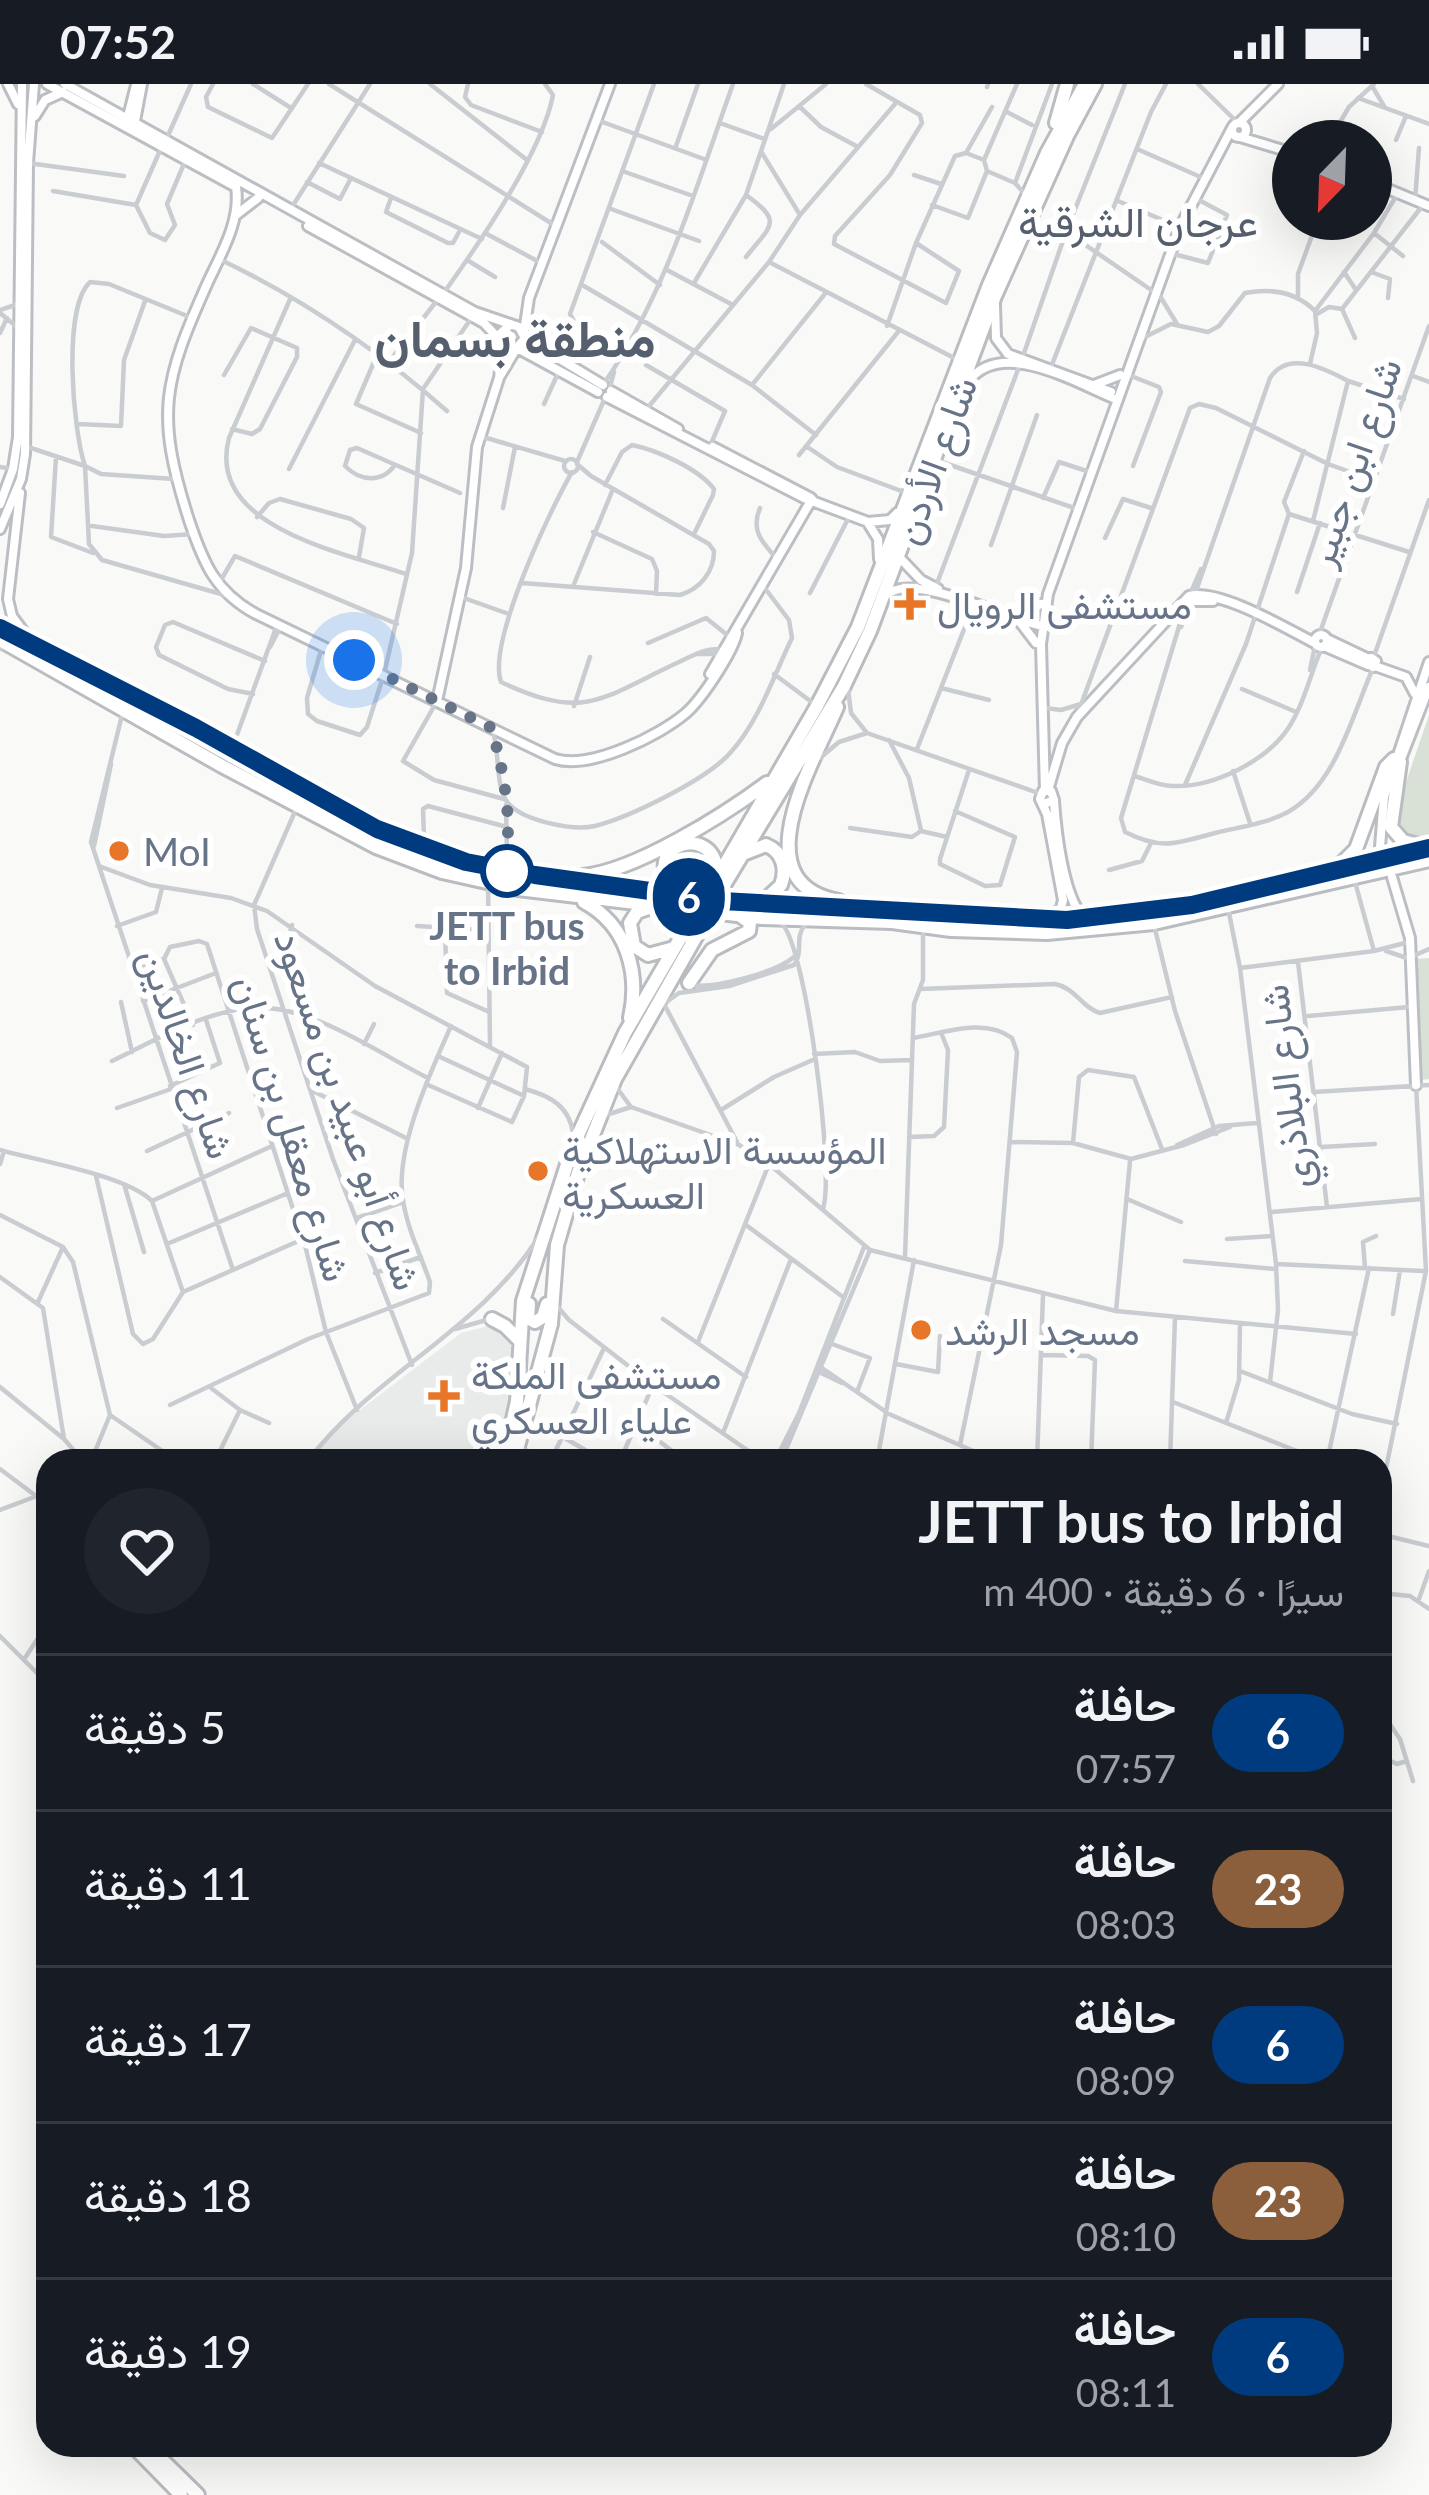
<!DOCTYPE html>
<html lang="ar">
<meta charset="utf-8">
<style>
:root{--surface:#171b24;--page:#20242c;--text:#f1f3f6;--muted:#9ea1a6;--line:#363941}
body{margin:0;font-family:Lato,Vazirmatn,sans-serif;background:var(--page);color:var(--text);direction:rtl;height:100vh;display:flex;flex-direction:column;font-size:45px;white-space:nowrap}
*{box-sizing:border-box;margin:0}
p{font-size:39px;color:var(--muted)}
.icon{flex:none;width:66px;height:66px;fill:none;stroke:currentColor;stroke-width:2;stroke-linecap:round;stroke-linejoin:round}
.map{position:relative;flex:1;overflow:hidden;direction:ltr}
.sheet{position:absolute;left:36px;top:1365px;width:1356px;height:1008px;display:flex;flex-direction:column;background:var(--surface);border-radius:36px;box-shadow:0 12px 48px #0002;direction:rtl}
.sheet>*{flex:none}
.badge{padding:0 24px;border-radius:39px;font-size:42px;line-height:78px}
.needle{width:78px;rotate:203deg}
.controls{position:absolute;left:1272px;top:36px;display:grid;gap:24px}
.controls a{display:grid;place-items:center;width:120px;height:120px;border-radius:50%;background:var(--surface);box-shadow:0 12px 48px #0002;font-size:60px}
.you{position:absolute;width:60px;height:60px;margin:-30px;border:9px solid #fff;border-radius:50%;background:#1a73e8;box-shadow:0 0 0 18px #1a73e833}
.map>.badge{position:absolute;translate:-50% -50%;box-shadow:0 0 0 6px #fff}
.round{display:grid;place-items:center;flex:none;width:126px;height:126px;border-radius:63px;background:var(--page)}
.head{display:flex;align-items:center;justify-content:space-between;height:204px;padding:0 48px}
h1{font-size:57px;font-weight:700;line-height:90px}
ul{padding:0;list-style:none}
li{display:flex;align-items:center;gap:36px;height:156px;padding:0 48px;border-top:3px solid var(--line)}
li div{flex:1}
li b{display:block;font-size:45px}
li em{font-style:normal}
li .badge{min-width:132px;font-weight:700;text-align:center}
.status{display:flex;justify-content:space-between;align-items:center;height:84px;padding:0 60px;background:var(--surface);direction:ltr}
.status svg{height:33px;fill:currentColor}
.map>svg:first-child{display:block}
.built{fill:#e9eaea}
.green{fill:#d9e1d7}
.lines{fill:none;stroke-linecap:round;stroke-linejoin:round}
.secondary-tunnel{stroke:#d4d8db;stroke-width:8;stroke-dasharray:8 4;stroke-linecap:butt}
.secondary-casing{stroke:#bbbfc4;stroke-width:14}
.highway-casing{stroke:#b9bcc0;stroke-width:18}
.street{stroke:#c9ccd0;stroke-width:4.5}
.secondary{stroke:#fff;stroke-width:8}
.highway{stroke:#fff;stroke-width:12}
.line-casing{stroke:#fff;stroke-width:27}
.line{stroke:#003b80;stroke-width:18}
.walk{stroke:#677488;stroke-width:12;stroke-dasharray:0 21.6}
.poi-dot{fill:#e87628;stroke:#fff;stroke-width:4.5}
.stop-dot{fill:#fff;stroke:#003b80;stroke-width:6}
.labels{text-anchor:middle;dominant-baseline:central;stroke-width:12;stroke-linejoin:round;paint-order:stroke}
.street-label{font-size:39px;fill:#677488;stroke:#fff}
.poi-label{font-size:39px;fill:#677488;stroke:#fff;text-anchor:start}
.stop-label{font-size:39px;font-weight:bold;fill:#677488;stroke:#fff}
.neighbourhood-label{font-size:42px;fill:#555f6d;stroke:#fff}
.district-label{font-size:51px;font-weight:bold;fill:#555f6d;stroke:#fff}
</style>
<div class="status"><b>07:52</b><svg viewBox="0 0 49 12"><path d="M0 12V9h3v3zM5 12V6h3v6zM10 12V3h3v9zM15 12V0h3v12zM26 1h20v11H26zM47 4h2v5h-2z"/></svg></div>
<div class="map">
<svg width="1429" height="2411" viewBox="0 0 1429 2411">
<rect width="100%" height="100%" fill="#f9f9f7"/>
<!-- built -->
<path class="built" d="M488 1242 504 1248 514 1263 503 1365 497 1377H313L335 1345 461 1249Z"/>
<!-- green -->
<path class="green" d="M1429 631V756L1408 754 1394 733Z
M1429 874V995L1420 996 1414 875Z"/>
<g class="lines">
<!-- secondary-tunnel -->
<path class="secondary-tunnel" d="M1380 763 1387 795"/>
<defs>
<path id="secondary" d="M8 0 18 20
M47 0 236 103
M65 0 475 228 519 243 525 254 516 265 506 263 501 249 509 242
M35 32 45 16 63 8
M128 33 136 1
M135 37 142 0
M1232 46a7 7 0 1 1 14 0a7 7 0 1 1-14 0Z
M1239 39 1278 0
M1240 53 1293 69
M1371 98 1429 122
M236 103C241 136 222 168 208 198 163 298 155 330 189 436 203 478 215 508 256 530L555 675C590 686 659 652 686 629 702 615 733 568 737 549
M236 131 258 114
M308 142 484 239 500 256
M995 220 996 254 1008 270 1111 308
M524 248 529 214 610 0
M525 254 603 301
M519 265 598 308
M500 292 516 265
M968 298C1001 253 1076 299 1116 315
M1094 301 1120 291
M611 307 678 345
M607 313 804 414 868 438 890 436 897 429
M713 363 811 414
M20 409 8 515 12 532 26 551
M0 420 13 385 18 353 22 0
M868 439 878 455 879 475
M0 445 21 395 25 370 28 79 34 0
M900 474 921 496 938 505
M886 511C912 487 1007 535 1042 542
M1182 523 1193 517H1213
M1018 532 1041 520
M1020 538 1036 559
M1315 557a6 6 0 1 1 12 0a6 6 0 1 1-12 0Z
M1327 555 1369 575
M1324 562 1368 581
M1371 574 1376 577 1373 583 1367 579Z
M1375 582 1406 593 1415 610
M710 590 812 415
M437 617 466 484 477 363 499 294 503 262
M1399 680 1429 603
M1048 706 1062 659 1077 633 1189 512C1219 504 1287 545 1315 559
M1045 707 1041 560 1048 510 1180 143 1232 44
M1054 717C1056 746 1063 813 1084 834
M1044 720 1054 716 1051 707H1043L1040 715 1047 730 1063 816 1061 824 1049 833
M1380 763 1384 713 1429 578
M1392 793 1410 854 1416 1001"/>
<path id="highway" d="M1056 39 1067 0
M0 544 197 644 377 745 453 775 520 789 721 817 1067 836 1191 822 1429 764
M0 556 222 682 376 763 442 788 518 805 762 834 892 838 951 846 1047 849 1154 839 1429 776
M837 623C815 676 739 799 839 817
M1400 678 1391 743 1403 757 1422 762
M743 770 766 761C783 768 787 785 781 801L763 818
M1338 783 1356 765 1386 683 1394 675
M583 792C635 787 724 731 767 699
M710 806 817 622 858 543 989 201 1047 69 1085 0
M721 806 844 602 870 547 995 212 1067 52 1095 0
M687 812C624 769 714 731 717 789
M584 818C627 841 640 889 630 934
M648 824 637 828 630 839 634 862 648 871 674 864
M689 899 712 866 749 847 750 839 739 831
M529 1220 528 1234 535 1238 543 1233 547 1220
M492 1235 505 1242 519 1256
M504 1377 517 1317 523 1217 573 1062 625 949 692 834
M514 1377 551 1240 557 1161 578 1089 615 995 706 835
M132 2361 181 2411
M147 2361 198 2411"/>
</defs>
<!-- secondary casing -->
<use href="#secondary" class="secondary-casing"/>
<!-- highway casing -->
<use href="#highway" class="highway-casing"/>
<!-- street -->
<path class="street" d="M213 0 206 13 208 23 272 54 308 0
M253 0 291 24
M329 0 554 141
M430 0 527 76
M468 0 465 13 471 21 542 48
M866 0 920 31 922 39 890 91 835 152 834 160 946 219 959 187 916 159
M1198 0 1237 38
M1372 2 1384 22
M987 3 988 0
M1358 14 1429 40
M799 22 821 43 858 63
M1005 27 1032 41
M597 36 704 75
M720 39 764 55
M771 45 826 0
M166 56 191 0
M1396 56 1406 32
M1329 57 1349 23 1374 0
M162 62 136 121 150 149 165 156 175 141 167 120 186 75
M676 62 698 0
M1137 65 1203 94
M762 69 800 131
M966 69 992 23
M28 79 124 92
M319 79 482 155
M987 87 1015 99
M625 88 693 112
M914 91 941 100
M307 98 340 115 351 94
M53 107 136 121
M1024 109 1015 99 1052 0
M746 111C784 138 771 141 746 173
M391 114 386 128 448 159H453L459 148
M1415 116 1419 64
M1118 117 1179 143
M932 121 968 134 987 87 984 76 1017 0
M611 125 699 157
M290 126 370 0
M485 149 543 180
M1068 149 1160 212 1177 240
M1374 149 1403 172
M602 158 660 201
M1170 169 1208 179 1227 131 1197 115
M219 175C301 214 379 267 447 327
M467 176 495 193
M769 178 958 276
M667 186 731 220
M1344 188 1356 206
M1371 188 1390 195 1388 214
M694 199 746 111 784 0
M584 202 752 301 816 351
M443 210C478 161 542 69 553 11L545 0
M291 213 229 354C205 444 346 469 406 490
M1298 213V190L1318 135
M1342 225 1423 121
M0 226 18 220
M1315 227 1374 149 1398 109
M0 229 17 243
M1317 230 1329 223 1342 225 1355 254
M887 242 916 159 955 72 966 69 984 76
M0 249 7 234
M1141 255 1171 240 1208 248 1219 242 1245 209C1271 204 1296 208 1315 227L1317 249 1310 280
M406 256 439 278
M623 269 575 239 570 230 654 0
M377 271 356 320 421 349
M1023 272 1066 148 1125 0
M388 279 439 214
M646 281 725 327 710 362
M1051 283 1151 28 1166 0
M1126 290 1159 303 1161 308 1133 382
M224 291 251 244 297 264V273L260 345 252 350 232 345
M1413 292 1429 298
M1348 297 1404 315
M603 301C666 210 696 103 733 0
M752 301 824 211
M610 303 614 288
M544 320 559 287
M645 327 769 178 800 131 895 20
M78 340 121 342 124 276 145 217
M480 352 565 377
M25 362 85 382 89 460 102 476 228 512
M806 362 837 383 904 408
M799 371 898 248
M56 373 51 453 93 469
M564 382a7 7 0 1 1 14 0a7 7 0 1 1-14 0Z
M936 376 1077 425
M577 378 605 314
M395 381C382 399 361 398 345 382L350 366 357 364 460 409
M0 383 13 385
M289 385 355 256
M572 388C550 426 487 559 501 598 586 638 601 614 679 578 695 571 705 563 723 566
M174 395 101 390 85 382C73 347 62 224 90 198L109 200 192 234
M605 401 622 368 632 361C657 366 699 385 714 405L713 411 695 448
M1043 414 1059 378 1090 388
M503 424 515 363
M760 424C750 447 763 459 778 476
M1289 430 1409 468
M257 433 269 419 280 415 351 435 364 444 359 473
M92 442 164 452 194 450
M593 448 652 475 657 487 656 510
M1105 454 1123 415 1151 424
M991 461 1037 331
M522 499 680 511C700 505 714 488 714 467L709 460 591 392 577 380
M574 500 613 405
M218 501 235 472 397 540
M936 502 1019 283
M1297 508 1320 439
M810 509 850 431
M1195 510 1270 294C1288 266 1324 284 1348 297L1313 437
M461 513 506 529
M1189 513 1201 485
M1185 523 1121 734 1125 748C1163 767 1177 759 1215 749 1239 743 1266 740 1288 728 1336 701 1352 632 1373 584
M1181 543 1191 521
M1319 551 1429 242
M648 559 706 534 731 554
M270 563 281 542
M322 563 307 614 308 630 317 637 360 651 367 643 384 590 412 469 423 305 472 233
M0 565H1
M696 570H720
M1373 575 1429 416
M1310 586 1315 562
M774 590 813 619
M941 604 989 616
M848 605 851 629 867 649 1041 710
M1242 605 1296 628
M253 610 228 605 159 571 156 563 165 541 173 538 265 577
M437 617 403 677 434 696 504 715
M574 622 590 573
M1045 624 1061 626 1081 620
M1078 629 1190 324 1199 320 1216 324 1328 380 1375 397
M122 631 91 758 233 1186
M493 648C500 668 495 704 508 719 523 737 573 747 595 742 630 733 708 695 731 668 759 637 774 591 792 554L789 536 764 503
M889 656 909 694 921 746
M234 659 277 541
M917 665 974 520
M820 674 839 658 867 649
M1233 687 1250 739
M1135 692C1147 696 1160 702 1172 702 1213 704 1267 677 1289 643 1304 620 1311 588 1322 563
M1185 701 1246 560 1289 430 1284 418 1304 367
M297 723 254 821 257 845 333 1075 412 1281
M955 727 1015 753 1000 801 985 802 940 780V775L969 686
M850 744 912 753 921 747 947 753
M424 755 423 725 428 722 507 743
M415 758 424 755 489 774 493 779
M94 762 111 680
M492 776 507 769 506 721
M99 782 150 801 231 814 267 827 375 902 527 983 524 1012 512 1038 426 1000
M1109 786 1142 777 1151 759
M1355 798 1374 867
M488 799 490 961
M1228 824 1240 884 1276 1180 1278 1226 1270 1298
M782 840C806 863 835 1089 823 1125
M117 842 156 828 162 804
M417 842 488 846
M1155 845 1175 927 1216 1050
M445 846 447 909 487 927
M1386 867 1407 874
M284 871 292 841
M1411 873 1429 865
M164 875 193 941
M1298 878 1327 1123
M133 884 164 875 170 863 199 857 207 860 306 1165 326 1248 357 1326
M1240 884 1374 867 1405 859
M692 901C714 905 777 888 794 873
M920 905 1055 900C1076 904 1082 924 1100 929L1172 913
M143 917 216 889
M121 918 132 968
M665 919 679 909 729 902 794 881C804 868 794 853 805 841
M664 920 737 1058
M1308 932 1409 923
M913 954C944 949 984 933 1012 954L1017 968 1001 1161 960 1361
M364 960 374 940
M814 970 855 968 880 977 912 976
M438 972 524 1012
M112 977C158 955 216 920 268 924 321 928 382 971 428 994
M170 1002 220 979 206 936
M617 1004 631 1023
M525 1005C551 1012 570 1023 573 1050
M311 1006 408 1055
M1314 1008 1429 1001
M117 1024 171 1005
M478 1024 502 969
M721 1026 774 993 815 975
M603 1032 631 1023 739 1061 769 1080 870 1166 1116 1227 1356 1250
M909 1053 934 1052 944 1043 948 966 942 951
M1010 1058 1073 1059 1131 1075 1184 1061 1230 1043
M1073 1059 1079 993 1088 986 1134 993 1162 1065
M1177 1061 1219 1042 1257 1039
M1321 1063 1375 1060
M0 1066C39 1077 125 1091 152 1117L183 1208
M147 1067 229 1029
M0 1080 4 1067
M96 1092 133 1250 143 1260 153 1255 183 1208 303 1155
M124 1100 144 1168
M1127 1115 1181 1138
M152 1117 272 1062
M1272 1128 1422 1115
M0 1131 63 1163 73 1178 110 1331 91 1377
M357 1134 403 1118
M746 1141 843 1213
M1227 1155 1272 1152
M167 1160 288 1109
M905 1173 914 920 923 896V847
M1185 1177 1275 1185
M1276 1180 1423 1187
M1365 1184 1363 1158 1376 1152
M375 1189 421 1173
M0 1193 43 1224 64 1355
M38 1218 63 1163
M557 1222 569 1236 653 1301 763 1377
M1116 1227 1130 1077
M1393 1230 1400 1186
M663 1235 746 1293
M455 1245 490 1235
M698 1258 769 1080
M832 1260 870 1274 857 1308
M1042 1271 1088 1272 1095 1276 1091 1377
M896 1280 938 1288 940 1252
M822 1284 889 1330 996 1377
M1240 1287 1352 1330 1397 1340
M819 1288 842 1299
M0 1303 64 1355 83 1377
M211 1304 240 1326 215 1377
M1173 1318 1322 1377
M170 1321 308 1255 429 1209 430 1198C421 1172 407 1144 403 1116 394 1066 431 987 451 942
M240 1326 269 1339
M110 1331 177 1377
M1226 1339 1239 1296 1240 1239
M637 1340 685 1377
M723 1349 791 1175
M563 1353 604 1377
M518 1363 546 1374 554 1370 604 1264
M778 1371 799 1329 864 1163
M782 1375 870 1166
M308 1377C372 1291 482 1245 539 1152
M620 1377 653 1301
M769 1377 773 1371 780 1372
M784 1377H807
M877 1377 914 1176
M1037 1377 1043 1211
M1170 1377 1175 1233
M1327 1377 1369 1184
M0 1385 48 1421
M1380 1414 1426 1187 1416 1001
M0 1426 37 1412
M1380 1450 1429 1462
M1380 1509 1410 1512 1429 1525
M1419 1515 1429 1487
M0 1552 48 1600
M25 1574 48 1539
M1380 1626 1400 1655 1413 1697
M1380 1672 1397 1680 1407 1677"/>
<!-- secondary -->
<use href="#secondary" class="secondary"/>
<!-- highway -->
<use href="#highway" class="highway"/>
</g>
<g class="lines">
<defs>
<path id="line" d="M0 544 196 644 377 745 466 778 535 791 722 817 1067 836 1192 821 1429 764"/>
</defs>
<!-- line casing -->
<use href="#line" class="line-casing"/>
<!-- line -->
<use href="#line" class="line"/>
<!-- walk -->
<path class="walk" d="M354 576 490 643C501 668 516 751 503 773L507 787"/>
</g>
<!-- markers -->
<g class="poi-dot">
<path d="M904 502h12v12h12v12h-12v12h-12v-12h-12v-12h12z"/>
<circle cx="119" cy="767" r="12"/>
<circle cx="538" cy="1087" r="12"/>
<circle cx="921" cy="1246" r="12"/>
<path d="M438 1294h12v12h12v12h-12v12h-12v-12h-12v-12h12z"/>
</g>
<circle class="stop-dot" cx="507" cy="787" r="24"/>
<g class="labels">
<!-- street labels -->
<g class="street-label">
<text transform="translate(934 376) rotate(-70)">شارع الأردن</text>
<text transform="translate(1353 378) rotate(-71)">شارع ابن جبير</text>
<text transform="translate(188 969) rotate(71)">شارع الخالدين</text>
<text transform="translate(1285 1003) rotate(-97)">شارع البلاذري</text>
<text transform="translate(349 1026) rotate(71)">شارع أبو عبيد بن مسعود</text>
<text transform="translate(293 1044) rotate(73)">شارع معقل بن سنان</text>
</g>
<!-- poi labels -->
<g class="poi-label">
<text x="937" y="520">مستشفى الرويال</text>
<text x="143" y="767">MoI</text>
<text x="562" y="1065">المؤسسة الاستهلاكية<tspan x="562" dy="45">العسكرية</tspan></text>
<text x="945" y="1246">مسجد الرشد</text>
<text x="471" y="1290">مستشفى الملكة<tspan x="471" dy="45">علياء العسكري</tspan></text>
</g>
<!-- stop labels -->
<g class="stop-label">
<text x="507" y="841">JETT bus<tspan x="507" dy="45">to Irbid</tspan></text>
</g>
<!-- neighbourhood labels -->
<g class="neighbourhood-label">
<text x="1138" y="137">عرجان الشرقية</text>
</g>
<!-- district labels -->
<g class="district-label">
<text x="515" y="253">منطقة بسمان</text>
</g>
</g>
</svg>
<div class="controls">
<a><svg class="needle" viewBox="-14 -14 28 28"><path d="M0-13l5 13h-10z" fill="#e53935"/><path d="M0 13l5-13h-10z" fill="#9ea1a6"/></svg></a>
</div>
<div class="you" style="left:354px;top:576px"></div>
<b class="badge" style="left:689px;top:813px;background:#003b80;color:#fff">6</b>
<section class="sheet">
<div class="head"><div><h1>JETT bus to Irbid</h1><p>سيرًا · 6 دقيقة · 400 m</p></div><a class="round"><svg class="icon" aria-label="heart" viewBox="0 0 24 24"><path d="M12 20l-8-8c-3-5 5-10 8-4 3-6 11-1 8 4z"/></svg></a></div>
<ul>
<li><span class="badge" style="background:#003b80;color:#fff">6</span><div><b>حافلة</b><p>07:57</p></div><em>5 دقيقة</em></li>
<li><span class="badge" style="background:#8b5e3c;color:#fff">23</span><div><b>حافلة</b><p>08:03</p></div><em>11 دقيقة</em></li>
<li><span class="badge" style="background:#003b80;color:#fff">6</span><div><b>حافلة</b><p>08:09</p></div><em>17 دقيقة</em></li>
<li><span class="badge" style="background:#8b5e3c;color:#fff">23</span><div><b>حافلة</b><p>08:10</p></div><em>18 دقيقة</em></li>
<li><span class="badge" style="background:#003b80;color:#fff">6</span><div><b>حافلة</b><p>08:11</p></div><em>19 دقيقة</em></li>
</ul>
</section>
</div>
